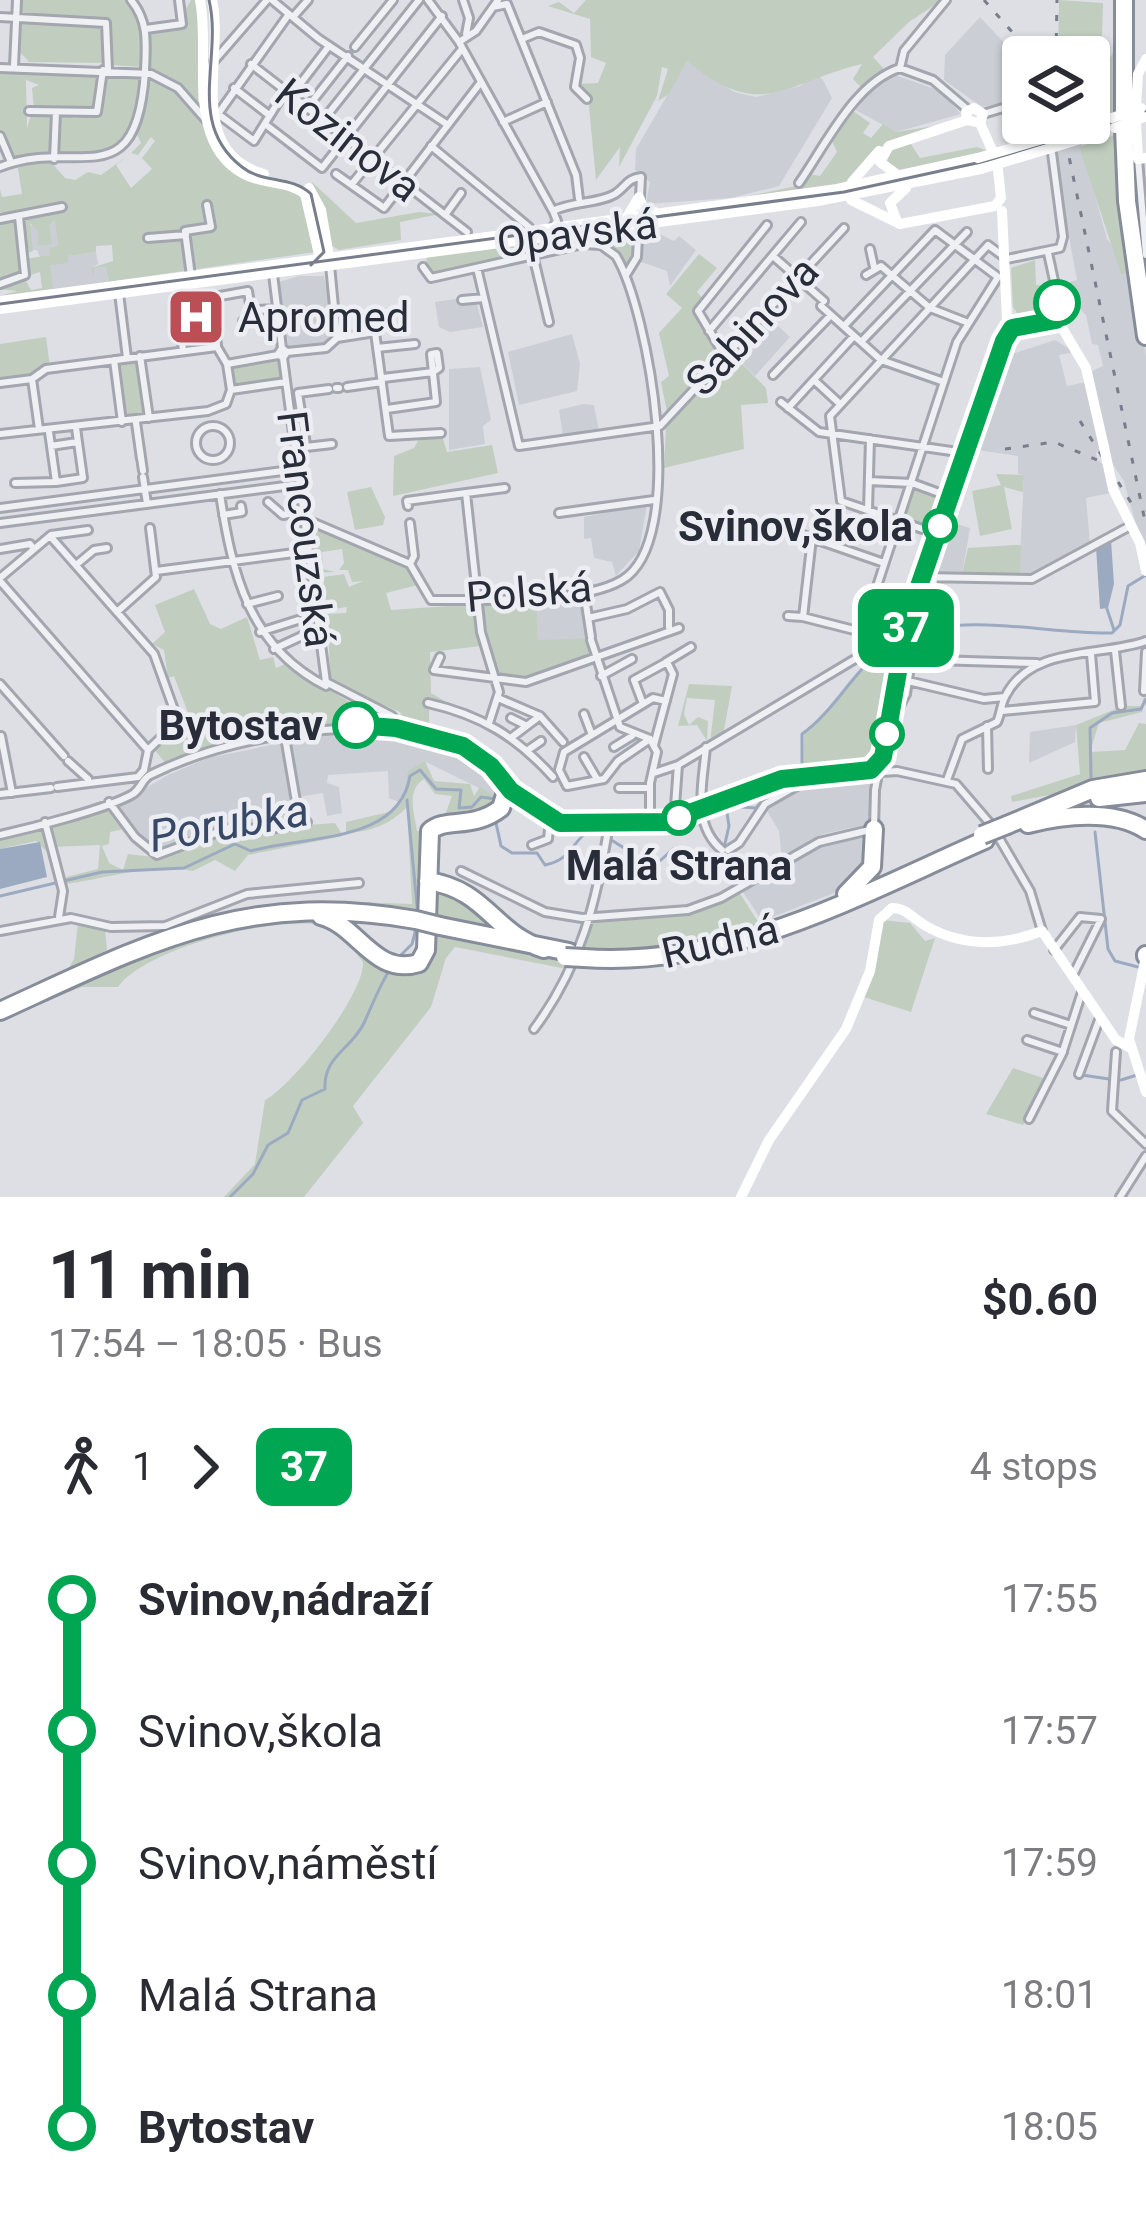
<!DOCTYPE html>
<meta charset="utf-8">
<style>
:root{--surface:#fff;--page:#f7f7f7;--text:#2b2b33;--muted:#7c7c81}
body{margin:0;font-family:Roboto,sans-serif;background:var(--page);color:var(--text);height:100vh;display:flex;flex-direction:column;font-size:45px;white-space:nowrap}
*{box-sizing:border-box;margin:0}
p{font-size:39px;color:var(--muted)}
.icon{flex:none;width:66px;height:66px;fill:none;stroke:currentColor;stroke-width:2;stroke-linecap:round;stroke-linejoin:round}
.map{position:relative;height:1197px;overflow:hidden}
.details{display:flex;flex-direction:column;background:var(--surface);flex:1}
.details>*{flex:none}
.badge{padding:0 24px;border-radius:18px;font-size:42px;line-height:78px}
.fabs{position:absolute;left:1002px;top:36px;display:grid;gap:24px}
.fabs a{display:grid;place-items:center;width:108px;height:108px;border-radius:12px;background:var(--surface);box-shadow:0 3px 9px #0004;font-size:60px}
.map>.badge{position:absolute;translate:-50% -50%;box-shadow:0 0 0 6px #fff}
.legs{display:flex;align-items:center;gap:18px;height:132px;padding:0 48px;font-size:39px}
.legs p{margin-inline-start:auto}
.headline{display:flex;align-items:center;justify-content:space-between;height:204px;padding:0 48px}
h1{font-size:66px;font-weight:700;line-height:90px}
ul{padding:0 48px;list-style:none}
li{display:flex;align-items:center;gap:42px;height:132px;font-size:45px}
li i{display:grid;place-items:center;width:18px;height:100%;margin:0 15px;background:currentColor}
li i::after{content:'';width:30px;height:30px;margin:-15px;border:9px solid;border-radius:50%;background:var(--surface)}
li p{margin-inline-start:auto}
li:first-child i{background:linear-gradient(#0000 50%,currentColor 0)}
li:last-child i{background:linear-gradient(currentColor 50%,#0000 0)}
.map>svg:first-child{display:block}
.built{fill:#cbced5}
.green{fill:#c1cebf}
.water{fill:#9caac1}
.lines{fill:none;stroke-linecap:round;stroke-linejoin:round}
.stream{stroke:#9caac1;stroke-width:3}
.street-casing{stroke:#a3a6ae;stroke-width:12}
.highway-casing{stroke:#868c99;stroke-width:22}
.street{stroke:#eff0f4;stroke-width:6}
.secondary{stroke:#fff;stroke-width:10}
.highway{stroke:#fff;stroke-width:16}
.tram{stroke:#787e8c;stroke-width:3}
.rail{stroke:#787e8c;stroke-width:3;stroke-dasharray:6 12;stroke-linecap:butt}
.highway-bridge-casing{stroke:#868c99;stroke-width:22;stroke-linecap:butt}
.secondary-bridge{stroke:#fff;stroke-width:10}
.highway-bridge{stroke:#fff;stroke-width:16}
.line-1-casing{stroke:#fff;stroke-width:27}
.line-1{stroke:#00a651;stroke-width:18}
.stop-1-dot{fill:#fff;stroke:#00a651;stroke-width:6}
.labels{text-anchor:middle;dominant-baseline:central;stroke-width:9;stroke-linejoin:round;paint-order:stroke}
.street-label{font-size:42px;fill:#282d39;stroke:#eceef3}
.poi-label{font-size:42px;fill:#282d39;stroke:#eceef3;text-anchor:start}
.stop-label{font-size:42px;font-weight:bold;fill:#282d39;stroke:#eceef3;text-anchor:end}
.water-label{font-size:45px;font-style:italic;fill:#384968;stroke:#eceef3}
</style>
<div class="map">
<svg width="1146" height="1197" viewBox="0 0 1146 1197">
<rect width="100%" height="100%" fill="#dddfe5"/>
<!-- built -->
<path class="built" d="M980 17 1023 63V99L982 107 944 80 945 55Z
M687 61 734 92 756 97 800 86 818 75 823 80 832 98 779 186 731 198 646 204 650 182 635 170 636 149Z
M895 75 940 91 961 114 896 132 854 109 877 83Z
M1048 123H1075L1107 239 1117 251 1121 273H1131L1146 356V562L1124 481 1110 460 1092 371 1103 366 1098 345 1092 344 1086 315 1074 303 1070 282 1077 280Z
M63 209 68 256 96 252 98 264 92 268 106 267 108 285 53 292 37 250H32L28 227Z
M649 229 674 241 679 236 696 250 670 286 667 271 641 262 643 234Z
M299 276H324L335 335 325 345 289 350 279 282Z
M462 298 476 301 483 327 450 332 439 327 435 302Z
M777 305 782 316 777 325 790 337 755 376 730 352Z
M572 334 580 364 577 391 519 405 508 352Z
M1055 340 1075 352 1059 355 1067 386 1086 382 1102 451 1096 452 1097 460 1105 466 1110 493 1086 498 1090 544 1030 578H1019L1024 475 1018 474V456L971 449 1003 357Z
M480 367 491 420 483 426 485 444 449 450V369Z
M583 404 594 405 599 431 563 436 559 410Z
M647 504 639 551 616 576 612 562 594 558 591 538 584 539V517Z
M947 521 970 528 962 574 929 576 948 533Z
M583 596 590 638 538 645 537 603Z
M1076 725 1075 742 1029 763 1030 732Z
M337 730 434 739 483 761 501 781 493 795 424 761 399 802 389 798 388 771 328 775 327 783 339 787 342 813 327 816 323 793 298 797 289 748 293 738Z
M281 743 293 820 228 825 156 852 118 813 120 803 168 775 208 758Z
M849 777 871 778 869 824 823 834 782 860 779 831 764 806 808 784Z
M865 838V866L834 893 762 921 741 889 826 842Z"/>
<!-- green -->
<path class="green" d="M20 0H129L144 26 142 67 110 65 111 20 21 16Z
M191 0H198V104L178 84 147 66 149 31 185 24 183 14Z
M586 0H942L909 22 873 57 884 69 864 90 853 79 862 64C783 83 762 123 687 61L669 94 658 101 668 69 662 67 657 96 619 167 620 147 596 180 588 97 577 84 598 83 606 63 591 57 590 19 548 6 559 2 574 13Z
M1059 0 1103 3 1102 36 1065 41 1066 57H1058Z
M19 19 104 24 107 63 29 62 18 50Z
M1117 43 1120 113 1091 121 1094 94Z
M11 69 101 76 97 110 34 109 32 88 39 85 26 80 27 128 32 112 53 114 50 156 13 158 0 135V71Z
M106 74 142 78C141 140 114 160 55 155L58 114 76 118 97 113Z
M151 78 185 100 228 162 305 196 315 252 108 282 106 267 94 268V276L91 268 113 261 112 245 96 246V252L68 256V263L50 265 53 289 0 296 17 291 0 289V285L26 281 31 290 42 288 40 272 27 276 26 259 50 255 49 248 58 246 55 220 49 225 52 244 38 246V231L30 223 33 251 25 254 20 219 0 212V189L2 197 22 194 17 162 49 160 65 178 75 180 88 172 101 175 129 155 116 165 131 188 152 169 142 158 155 141 151 137 138 155 131 153 141 143 135 130Z
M853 111 870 123 863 133 871 138 883 124 896 132 947 124 886 142 856 176 842 184 739 198 801 185 809 174 820 176 837 152 832 141Z
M1118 134 1126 273 1121 274 1079 147Z
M909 141 920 158 977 147 988 151 898 173 885 165 888 149Z
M312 182 356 223 419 212 440 214 400 222 401 240 339 250 332 246Z
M13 218 24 275 0 282V220Z
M629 230 636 237 628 265 599 243 434 274 425 267 427 257Z
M699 254 717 268 697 292 704 300 695 315 720 355 667 412 661 382 669 376 659 333 682 308 666 294Z
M1035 260 1036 285 1049 286 1037 292 1043 300 1041 308 1057 309 1050 321 1023 322 1013 307 1011 268Z
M46 337 50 367 36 370 30 378 0 382V344Z
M730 352 766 388 768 403 741 405 744 449 664 468 666 426Z
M280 359 283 380 233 387 229 366Z
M119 361H139L146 416 124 417Z
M436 436 443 439 447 452 492 445 498 473 393 496 394 456 414 448 419 439Z
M996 474 1024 475 1023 492 1004 487 1012 529 980 536 972 491 1001 485Z
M914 486 946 497 934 531 902 520Z
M371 487 385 517 383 525 355 530 347 492Z
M312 523C347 544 411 549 423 594L418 585 386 593 391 610 477 604 481 646 430 652 431 693 460 710 429 702V733L406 725 400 712 331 683 327 614 346 613 347 607 320 611 315 580 319 579 323 608 327 606 323 577 344 574 349 587 363 581 352 582 348 570H339L344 563 342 549 322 552 323 569 335 572 314 573Z
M1014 545H1021L1020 575 962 574 968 548Z
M194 589 210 624 221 629 247 617 260 660 273 657 276 668 285 664 387 724C312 716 235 743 166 764L154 749 179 727 180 716 187 731H195L174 676 168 678 164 650 152 644 165 632 155 605Z
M537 598 538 640 590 638 592 657 526 679 497 676 481 604Z
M901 642 877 759 866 771 803 775 804 734 860 673Z
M689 684 732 686 723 736 710 743 715 700 687 698 684 714 689 725 698 717 708 721 707 741 697 725 678 726Z
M1146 690 1142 712 1099 723 1090 752 1125 750 1139 723 1146 724V777L1012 802 1011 796 1080 774 1076 725 1123 706H1141Z
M425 761 434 781 470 784 474 796 480 787 498 798 499 805 425 825 445 815 452 796 435 794 424 779C406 791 414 811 417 831H424L423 917 246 910 329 901 412 904 407 807C391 824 371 832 346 833V822L389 812 403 800 408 771Z
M105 807 124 829 110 832 109 844 102 846 109 863 123 870 128 854 163 858 232 831 335 823 343 836 248 855 235 871 215 860 193 871C154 863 107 878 66 884V877L98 869 100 845 51 847 50 855 36 841 0 849V836L42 826 46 840 45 826Z
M445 888 492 922C477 936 451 923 433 918L435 894Z
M739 892 762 928 656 951 583 949 594 920 697 912Z
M322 919 404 970 432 934 563 961 567 969 455 947 446 958 431 1007 353 1106 363 1123 304 1197H224L255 1164 265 1100C290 1088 365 995 363 962L337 929C293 909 145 947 118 987H82L38 1004C125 954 222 924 322 919Z
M882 920 910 923 925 941 935 938 911 1012 864 997Z
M78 923 105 929 107 950 66 972 74 959Z
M1013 1068 1049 1080 1023 1125 986 1114Z"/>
<!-- water -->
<path class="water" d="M1111 540 1114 584 1108 608 1100 609 1096 547Z
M40 842 47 877 0 889V849Z"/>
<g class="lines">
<!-- stream -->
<path class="stream" d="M1107 609 1114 630
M802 774V734C832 713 850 677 878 653 940 603 1037 635 1112 633L1120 625 1128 586 1146 575
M1091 777 1090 728 1112 713 1141 709 1146 699
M407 800 418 916
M496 823 501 846 512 853H537L545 865C575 859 572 837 594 829L624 848 637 871 651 869 673 849 700 865 723 852 729 826 726 806 756 808 775 786 799 782
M1095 832 1108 949 1115 961 1138 967
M0 896 102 872 184 868 235 844 251 851C306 835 399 844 410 776L420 770 436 789 461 790 459 808 472 807 481 797 495 799
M399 957 412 944 417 925
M1082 1075 1109 1079
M1121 1080 1137 1075
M230 1197 253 1174 268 1145 288 1133 302 1100 325 1089C323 1056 352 1049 364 1023 373 1003 379 987 390 969"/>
<defs>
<path id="street" d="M272 0 319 39 448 125
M428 0 459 42 553 211 557 221 552 228
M463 0 469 18 466 34
M493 7 507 4 576 175 579 199
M0 17 106 23 108 70
M293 17 308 0
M146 29 182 24 179 0
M522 39 539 32 576 45 580 58 575 87 587 99
M459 42 476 31 498 0
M355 47 393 0
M214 61 267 0
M251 64 467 232
M14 66 17 0
M0 68 151 74 178 88 206 120
M900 68 904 51 946 0
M900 68 933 80 967 109
M234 88 269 115
M285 91 254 141 218 114 289 14
M291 96 329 46
M307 108 348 56
M29 111 97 112 103 70
M983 114 1023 102
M324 119 419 0
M503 122 547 102
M1039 123 1044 126
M265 124 322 168 442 16
M0 136 11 162
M431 146 529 227
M54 159 56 112
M1138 159 1146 255
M0 167C75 136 137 201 145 71 146 44 149 22 131 0
M336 174 384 208 481 82
M799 183C825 146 855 82 900 68
M352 184 462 49
M553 211C572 201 598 204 615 194 627 186 626 179 641 177L637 257 626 275
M445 215 461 193
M0 219 62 207
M148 238 186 235
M870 249 874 267
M1048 253 1061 313
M533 255 549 322
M773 256 824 301
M477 268 519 446 660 426
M273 274 282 348 278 354 283 358 287 352 282 348
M866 275 881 266 930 308 966 322
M191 276 185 231 211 227 207 205
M0 284 25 275 19 217
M119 293 127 358
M209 298 248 291 250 304
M462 300 484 298
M821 306 881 360 944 382
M243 321 256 310 277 309
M374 325 389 436 441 433
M844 326 935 230 998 277 957 342 862 632
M709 331 801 222
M337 338 375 332
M861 342 967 232
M377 348 415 344
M183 351 178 305 210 298 217 345
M287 352 326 348 337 338 330 265
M724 355 698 311 767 225
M140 356 149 418
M283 358 326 682 392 716 396 728
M114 360 122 422
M227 364 278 355
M773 375 831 315
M383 378 433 372
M32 379 39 429
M814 380 840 404
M0 383 32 379 46 369 217 347 227 364 231 390
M347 387 382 382
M336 388H339
M231 390 286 382
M298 393 305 438
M298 393 329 389
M781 402 819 432 965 453
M788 408 854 336
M387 409 436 402 431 354 437 353 439 368 433 372
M136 422 143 471
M136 423 141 459
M660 426 844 228
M196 443a17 17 0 1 1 34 0a17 17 0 1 1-34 0Z
M49 432 56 482 83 478 76 428
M0 434 208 411 226 404 231 390
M294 440 305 438 306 447 332 444
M51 446 77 442
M143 477 147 504
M869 481 912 483 950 497
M15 483 56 482
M466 493 505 488
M220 494C232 573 249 647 326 686
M268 502 283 515 304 511
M408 506 407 501 466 493 481 632 499 692 489 723
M0 508 298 469
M868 510 870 439
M559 513 654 500
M223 515 242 512 241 506
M305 519 410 564 431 600C482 599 579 605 622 580 689 541 649 311 616 256L601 245 583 244 431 278 423 267
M0 523 300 484
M410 523 414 556 410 564
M797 533 812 538
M937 534 841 501 830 416 988 245 1007 259 1060 248 1063 237 1052 153
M50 536 154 654 178 721 148 750
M0 549 30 544 34 549
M76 565 94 550 107 548
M156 571 309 551
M923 577 1032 579 1130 526
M0 578 51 535 88 530
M0 581 148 750 144 770
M878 587 915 599
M584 591 591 637
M247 604 278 596
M932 605 934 578
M118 611 156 577 150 528
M788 616 803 617
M588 618 627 609 660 592 669 610V627
M260 632 298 620
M591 640 620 727 650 739 657 752 650 783V823
M274 649 319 628
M872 649 862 632 803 617 812 538 884 563
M1115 651 1121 706
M440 657 434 670 526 682 679 628
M900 659 1037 663
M666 662 691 647
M601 676 632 659
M908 681 984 699 1005 697
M0 684 64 756
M1144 691 1146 652
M498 698 540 716 563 742
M428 703C481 715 517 737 553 777
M643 704 634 680 667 662 673 674 654 745
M1002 711 1095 702 1091 654
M584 714 592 735
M894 717 906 694 914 638
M511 718 525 725
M987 726 988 769
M1 736 12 793
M285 737 299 819
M512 737 540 716
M650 739 618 761 604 779 567 786 559 770 564 752 653 698 666 701
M614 747 632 736
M706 747C703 783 691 824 722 850
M528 750 541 741
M584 757 597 779
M68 761 88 779
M654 773 678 765 905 629
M947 780 962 739 997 722C1001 714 1001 703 1006 695 1032 645 1102 657 1146 641
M57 787 138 777 144 770
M619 788H650
M0 794 51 788
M503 795 500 788 508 785 555 821 637 825 691 815 782 779 897 771 956 784 993 827
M109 802 135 837 157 855 229 828 270 829 307 822
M674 820 678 765
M45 822 63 891 59 917
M0 835C31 828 107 809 133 794 142 788 141 780 150 775 227 737 346 717 430 736 458 743 492 755 505 784
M999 838 1030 891 1042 931
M532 845 548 839 550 819
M728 850 739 843 765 804 809 779
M461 871 545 912 582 918 688 910 721 898 819 842 874 829 875 790 907 621 1007 325
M0 931 71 918 111 927 165 926 247 894 359 883
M1054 950 1080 917 1101 919 1074 973
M1034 1013 1071 1025
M534 1029C581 966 597 900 609 824
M1027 1040 1063 1052
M1116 1052 1112 1111 1146 1144
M1079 1074 1099 1020
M1029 1119 1062 1054 1082 992
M1120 1197 1146 1156"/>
<path id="highway" d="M1124 111V0
M1124 128 1127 201 1146 336
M1099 798 1146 793
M1028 824C1063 815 1114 809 1146 830
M1007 825 1093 789 1146 780
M428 881C487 890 493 933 544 949
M846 894 872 867 874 829
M321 916C358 925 374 977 419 963L426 950 430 831C445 817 473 830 501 808L505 795
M440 926 569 952
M1146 956V955
M584 958C730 968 855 897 985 840
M0 1011C151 942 245 890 416 920"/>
</defs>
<!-- street casing -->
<use href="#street" class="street-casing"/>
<!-- highway casing -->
<use href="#highway" class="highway-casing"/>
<!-- street -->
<use href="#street" class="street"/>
<!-- secondary -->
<path class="secondary" d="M200 0C211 53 184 142 244 174 264 185 287 180 305 194L321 263
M212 0C225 56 184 152 264 174
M1136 107 1138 74 1146 59
M967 120 966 112 974 108 983 114 980 123
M980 123 992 150
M1136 123 1138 159 1146 158
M998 170 1001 198
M899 176 880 162 889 146 967 120 980 123
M852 182 879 151
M309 188 321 210 330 262
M851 200 900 224 995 206 1001 198
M1002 211 1007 320
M627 217 639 197 643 207 655 212
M896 219 890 203 906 188
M531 231 837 189 978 158
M0 301 495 236
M0 309 818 201 981 169
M1007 325 1026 327 1062 315
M1061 326 1086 368 1104 447
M1113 489 1140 543 1146 571
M1146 956 1129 1039 1146 1092
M741 1197 769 1140 846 1029 870 971 879 920 892 908C907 908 913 919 926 926 963 947 1003 946 1042 931L1116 1040 1129 1047"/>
<!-- highway -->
<use href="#highway" class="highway"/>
<!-- tram -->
<path class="tram" d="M209 0C223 58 185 123 242 167 263 184 291 175 311 194L324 252 311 265
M0 304 844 192 995 159 1146 111"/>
<!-- rail -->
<path class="rail" d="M984 0 1034 57
M1056 57 1057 0
M1062 123 1146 526
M1080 421 1135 509
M1005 449 1054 442 1102 462"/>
<defs>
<path id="highway-bridge" d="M982 835 1007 825
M416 920 440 926
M565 957 584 958"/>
</defs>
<!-- highway-bridge casing -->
<use href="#highway-bridge" class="highway-bridge-casing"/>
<!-- secondary-bridge -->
<path class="secondary-bridge" d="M1112 118 1141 108
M1115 128 1144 117
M978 158 1101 122
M981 169 1104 132
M1104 447 1113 489"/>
<!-- highway-bridge -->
<use href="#highway-bridge" class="highway-bridge"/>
</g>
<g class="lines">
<defs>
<path id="line-1" d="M356 725 396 728 463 746 491 766 511 791 560 823 665 822 782 779 871 770 883 757 907 621 1004 341 1012 328 1056 320 1057 303"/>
</defs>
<!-- line-1 casing -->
<use href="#line-1" class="line-1-casing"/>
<!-- line-1 -->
<use href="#line-1" class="line-1"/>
</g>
<!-- icons -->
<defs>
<symbol id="hospital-square" viewBox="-11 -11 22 22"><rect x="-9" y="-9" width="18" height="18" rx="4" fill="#bc4f56" stroke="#eceef3"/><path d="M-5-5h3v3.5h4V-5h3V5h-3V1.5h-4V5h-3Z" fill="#fff"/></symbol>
</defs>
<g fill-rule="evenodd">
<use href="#hospital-square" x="163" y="284" width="66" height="66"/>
</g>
<!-- markers -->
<g class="stop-1-dot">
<circle cx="1057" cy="303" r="21"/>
<circle cx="940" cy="526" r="15"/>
<circle cx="356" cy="725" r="21"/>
<circle cx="887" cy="734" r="15"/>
<circle cx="679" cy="818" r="15"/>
</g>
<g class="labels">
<!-- street labels -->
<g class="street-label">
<text transform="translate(348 140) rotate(38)">Kozinova</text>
<text transform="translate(577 233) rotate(-7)">Opavská</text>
<text transform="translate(752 326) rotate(-47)">Sabinova</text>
<text transform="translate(306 529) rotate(83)">Francouzská</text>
<text transform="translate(529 592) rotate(-5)">Polská</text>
<text transform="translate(720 941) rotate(-13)">Rudná</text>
</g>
<!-- poi labels -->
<g class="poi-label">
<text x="238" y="317">Apromed</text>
</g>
<!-- stop labels -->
<g class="stop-label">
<text x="913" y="526">Svinov,škola</text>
<text x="323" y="725">Bytostav</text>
<text x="679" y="865" text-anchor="middle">Malá Strana</text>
</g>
<!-- water labels -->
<g class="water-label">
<text transform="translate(229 823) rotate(-10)">Porubka</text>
</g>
</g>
</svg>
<div class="fabs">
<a><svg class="icon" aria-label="layers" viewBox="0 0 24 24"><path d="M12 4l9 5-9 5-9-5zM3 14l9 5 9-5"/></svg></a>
</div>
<b class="badge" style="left:906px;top:628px;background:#00a651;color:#fff">37</b>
</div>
<section class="details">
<div class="headline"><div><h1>11 min</h1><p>17:54 – 18:05 · Bus</p></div><b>$0.60</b></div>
<div class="legs"><svg class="icon" aria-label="walk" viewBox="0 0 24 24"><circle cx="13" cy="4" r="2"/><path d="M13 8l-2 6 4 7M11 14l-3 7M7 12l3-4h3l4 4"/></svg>1<svg class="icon" aria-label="forward" viewBox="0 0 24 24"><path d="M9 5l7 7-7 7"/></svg><b class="badge" style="background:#00a651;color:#fff">37</b><p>4 stops</p></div>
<ul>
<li><i style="color:#00a651"></i><b>Svinov,nádraží</b><p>17:55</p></li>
<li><i style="color:#00a651"></i><span>Svinov,škola</span><p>17:57</p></li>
<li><i style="color:#00a651"></i><span>Svinov,náměstí</span><p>17:59</p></li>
<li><i style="color:#00a651"></i><span>Malá Strana</span><p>18:01</p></li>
<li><i style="color:#00a651"></i><b>Bytostav</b><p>18:05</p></li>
</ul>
</section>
